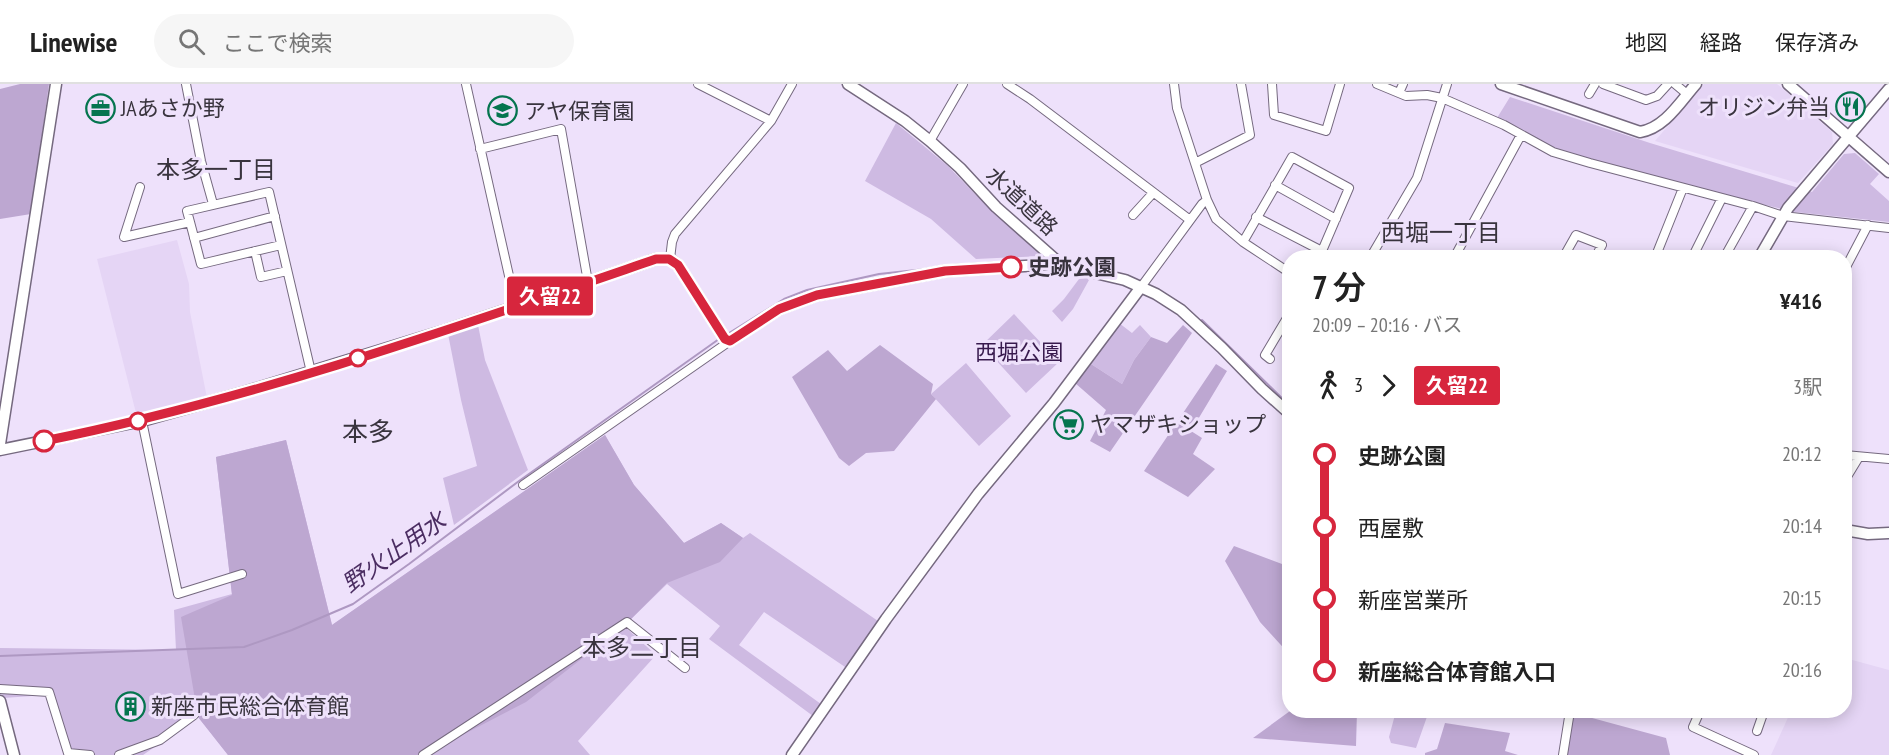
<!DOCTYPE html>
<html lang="ja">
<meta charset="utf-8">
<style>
:root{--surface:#fff;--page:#f6f6f6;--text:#222;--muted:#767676;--line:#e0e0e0}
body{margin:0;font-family:"PT Sans Narrow","Noto Sans JP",sans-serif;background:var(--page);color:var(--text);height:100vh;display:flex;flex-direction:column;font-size:22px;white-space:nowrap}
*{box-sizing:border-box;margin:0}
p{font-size:20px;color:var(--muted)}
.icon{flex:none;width:33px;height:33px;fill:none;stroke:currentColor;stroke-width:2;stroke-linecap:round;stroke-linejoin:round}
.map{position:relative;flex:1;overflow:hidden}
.side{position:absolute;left:1282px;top:166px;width:570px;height:468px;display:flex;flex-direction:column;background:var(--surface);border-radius:24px;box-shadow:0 3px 15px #0003}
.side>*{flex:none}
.badge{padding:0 12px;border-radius:4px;font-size:21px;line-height:39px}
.map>.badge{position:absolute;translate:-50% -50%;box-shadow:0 0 0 3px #fff}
.legs{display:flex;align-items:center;gap:9px;height:66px;padding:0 30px;font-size:20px}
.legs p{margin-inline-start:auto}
.summary{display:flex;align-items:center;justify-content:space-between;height:102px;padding:0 30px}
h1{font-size:33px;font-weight:600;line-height:45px}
ul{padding:0 30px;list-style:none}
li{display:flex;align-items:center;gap:21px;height:72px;font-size:22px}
li i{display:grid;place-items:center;width:9px;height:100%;margin:0 8px;background:currentColor}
li i::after{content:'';width:15px;height:15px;margin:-8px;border:4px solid;border-radius:50%;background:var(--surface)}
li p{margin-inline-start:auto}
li:first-child i{background:linear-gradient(#0000 50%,currentColor 0)}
li:last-child i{background:linear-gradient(currentColor 50%,#0000 0)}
header{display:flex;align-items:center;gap:36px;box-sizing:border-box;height:84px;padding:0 30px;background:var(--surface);border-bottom:2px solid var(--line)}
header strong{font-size:28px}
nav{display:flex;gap:33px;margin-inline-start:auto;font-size:21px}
.search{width:420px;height:54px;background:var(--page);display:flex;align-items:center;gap:15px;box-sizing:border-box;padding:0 21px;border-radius:33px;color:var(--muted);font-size:22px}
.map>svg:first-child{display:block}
.built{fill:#e5d5f5}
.green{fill:#cebae2}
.forest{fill:#bda7d1}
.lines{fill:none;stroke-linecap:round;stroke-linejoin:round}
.stream{stroke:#ae98c2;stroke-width:2}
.minor-casing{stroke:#75697f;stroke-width:10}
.tertiary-casing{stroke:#75697f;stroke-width:13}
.minor{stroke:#fff;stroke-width:8}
.tertiary{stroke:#fff;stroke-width:10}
.line-1-casing{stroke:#fff;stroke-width:14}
.line-1{stroke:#d7263d;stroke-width:9}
.stop-1-dot{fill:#fff;stroke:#d7263d;stroke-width:3}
.labels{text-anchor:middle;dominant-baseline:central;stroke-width:6;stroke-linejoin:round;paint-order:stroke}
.poi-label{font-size:22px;fill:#39343e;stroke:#eee1fb;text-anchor:start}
.street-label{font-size:22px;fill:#39343e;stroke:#eee1fb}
.stop-label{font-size:22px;font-weight:bold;fill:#39343e;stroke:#eee1fb;text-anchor:start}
.park-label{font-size:22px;fill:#37194d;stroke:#eee1fb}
.neighbourhood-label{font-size:24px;fill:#39343e;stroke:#eee1fb}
.water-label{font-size:24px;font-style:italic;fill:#4b2d62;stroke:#eee1fb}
.quarter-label{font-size:26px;fill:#39343e;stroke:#eee1fb}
</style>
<header>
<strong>Linewise</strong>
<div class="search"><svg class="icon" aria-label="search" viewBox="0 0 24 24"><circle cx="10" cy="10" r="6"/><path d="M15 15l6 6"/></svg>ここで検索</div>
<nav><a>地図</a><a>経路</a><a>保存済み</a></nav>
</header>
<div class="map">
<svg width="1889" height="671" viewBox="0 0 1889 671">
<rect width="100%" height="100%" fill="#eee1fb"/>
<!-- built -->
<path class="built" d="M1704 0H1777L1832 48 1833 60 1798 99 1655 57Z
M177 156 189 200 190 228 207 314 137 333 97 175Z
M1845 574 1889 586V671H1771L1791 627H1845Z"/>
<!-- green -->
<path class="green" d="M1510 13 1650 59 1812 108 1844 70 1855 69 1879 90 1870 100 1889 117V138L1795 128 1629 88 1554 66 1497 34Z
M896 39 948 82 976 111 1043 172 976 175 931 135 865 97Z
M1082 191 1088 192 1089 196 1073 225 1062 238 1052 227 1064 215Z
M1014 230 1059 278 1026 309 982 261Z
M1119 239 1132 249 1140 241 1151 253 1134 276 1122 300 1091 280Z
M478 241 485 276 528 386 454 441 443 394 477 382 461 316 448 250Z
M966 279 1011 332 979 362 931 310Z
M605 351 634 401 684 459 721 439 743 454 750 449 878 537 848 585 764 528 739 561 821 620 813 632 709 555 720 542 667 500 624 542 656 571 578 657 590 671H228L198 633 143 671H65L46 611 3 614 0 600V564L176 566 174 526 232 510 216 373 286 356 332 541Z
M1396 627H1429L1416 664 1391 659 1389 653Z"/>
<!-- forest -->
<path class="forest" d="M20 0H49L31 130 0 135V5Z
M1183 241 1192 249 1110 368 1090 357 1106 326 1075 299 1091 280 1122 300 1134 276 1151 253 1167 259Z
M880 261 933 300 931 310 936 315 894 367 866 369 849 382 839 374 792 293 828 266 847 287Z
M1216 280 1227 287 1191 347 1202 354 1193 370 1215 385 1188 413 1144 387Z
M605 351 634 401 684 459 721 439 743 454 720 478 667 499 624 542 526 618 424 671H228L198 633 181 533 232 511 216 373 286 356 332 541Z
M1234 462 1290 483V571L1260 538 1225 477Z
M1290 627H1357L1356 662 1253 654Z
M1570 628 1666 654 1670 671H1563Z
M1445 639 1510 649 1505 667 1518 671H1425V669L1437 665Z"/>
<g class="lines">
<!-- stream -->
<path class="stream" d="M1030 176H1042
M1202 236 1290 322
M729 249 784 215 807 206 879 190 935 184
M0 572 244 563 292 546 353 520 409 480 519 397 719 255"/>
<defs>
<path id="minor" d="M186 0 201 77 213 120
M466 0 516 223
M698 0 771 37
M1007 0 1030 15 1190 136
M1174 0 1177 24 1207 116 1216 135 1243 158 1290 189
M1272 0 1274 31 1326 47 1340 0
M1377 0 1406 12 1427 11 1442 14 1504 41 1553 68 1590 79 1753 122 1783 132 1889 144
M1603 0 1646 16 1657 12 1668 0
M1675 0 1687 10
M1399 9 1403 0
M1589 10 1595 0
M930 57 963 0
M480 65 561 45 588 198
M1195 79 1250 51 1241 0
M1275 101 1336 135
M140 103 124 153 190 138 187 127 269 108 311 288
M1133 131 1153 109
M1256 133 1322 167
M190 138 201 180 281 161
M194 154 275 132
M1243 158 1292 73 1349 104 1319 174
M255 167 261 193 287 187
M1370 174 1417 94 1447 0
M1454 174 1521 51
M1563 174 1576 151 1602 161 1595 174
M1655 174 1683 104
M1692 174 1722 114
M1724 174 1753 122
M670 175 672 158 675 150 771 37 792 0
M1845 185 1868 141
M1141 203 1202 120 1207 116
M1270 275 1265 271 1290 229
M142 337 178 510 242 490
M1845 371 1889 375
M1845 396 1859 373
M523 401 730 257
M0 605 49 608 68 669 90 671
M1700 627 1693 643 1754 671
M1757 647 1764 627
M119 671 160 656 194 631
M423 671 627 538 685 584
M1563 671 1570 627"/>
<path id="tertiary" d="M848 0 905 37 930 57 960 84 996 123 1057 177 1070 183 1125 196 1156 210 1181 226 1222 264 1262 305 1290 330
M1501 0 1640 48C1665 44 1680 18 1696 0
M1788 0 1889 88
M1759 174 1788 124 1889 5
M0 360 56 0
M0 366 142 337 244 308 446 246 656 175H670L678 181 725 255 730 257 779 225 817 211 945 187 1042 181 1057 177
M1845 446 1868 450 1889 449
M0 617 14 671
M792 671 886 535 978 410 1054 319 1141 203"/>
</defs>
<!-- minor casing -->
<use href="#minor" class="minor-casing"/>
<!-- tertiary casing -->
<use href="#tertiary" class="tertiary-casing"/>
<!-- minor -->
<use href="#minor" class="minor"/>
<!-- tertiary -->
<use href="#tertiary" class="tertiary"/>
</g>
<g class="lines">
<defs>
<path id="line-1" d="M44 357C253 315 455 244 656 175H669L678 181 725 255 730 257 779 225 817 211 945 187 1011 183"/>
</defs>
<!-- line-1 casing -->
<use href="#line-1" class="line-1-casing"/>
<!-- line-1 -->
<use href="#line-1" class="line-1"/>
</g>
<!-- icons -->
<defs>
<symbol id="restaurant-ring" viewBox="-11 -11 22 22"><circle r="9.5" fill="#eee1fb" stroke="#05754f" stroke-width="1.5"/><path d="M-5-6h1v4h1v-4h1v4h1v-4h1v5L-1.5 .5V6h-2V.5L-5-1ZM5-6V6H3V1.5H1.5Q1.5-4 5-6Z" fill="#05754f"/></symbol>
<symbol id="office-ring" viewBox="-11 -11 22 22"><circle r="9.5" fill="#eee1fb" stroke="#05754f" stroke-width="1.5"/><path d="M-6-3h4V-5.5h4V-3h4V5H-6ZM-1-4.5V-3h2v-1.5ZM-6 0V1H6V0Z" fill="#05754f"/></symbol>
<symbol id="school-ring" viewBox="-11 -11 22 22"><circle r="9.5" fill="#eee1fb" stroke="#05754f" stroke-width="1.5"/><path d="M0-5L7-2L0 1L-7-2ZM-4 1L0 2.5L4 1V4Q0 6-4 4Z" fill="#05754f"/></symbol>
<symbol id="supermarket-ring" viewBox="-11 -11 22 22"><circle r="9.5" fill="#eee1fb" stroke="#05754f" stroke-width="1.5"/><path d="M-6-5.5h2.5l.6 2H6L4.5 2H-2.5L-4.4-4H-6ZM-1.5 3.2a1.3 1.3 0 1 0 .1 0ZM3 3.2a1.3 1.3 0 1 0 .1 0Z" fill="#05754f"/></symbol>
<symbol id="building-ring" viewBox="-11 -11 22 22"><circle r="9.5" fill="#eee1fb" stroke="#05754f" stroke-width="1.5"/><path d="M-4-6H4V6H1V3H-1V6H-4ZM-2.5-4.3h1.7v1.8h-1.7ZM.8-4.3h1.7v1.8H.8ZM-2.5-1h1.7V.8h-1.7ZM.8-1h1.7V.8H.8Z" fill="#05754f"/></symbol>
</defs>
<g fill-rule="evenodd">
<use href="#restaurant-ring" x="1834" y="6" width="33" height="33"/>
<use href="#office-ring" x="84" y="8" width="33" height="33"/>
<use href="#school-ring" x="486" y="10" width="33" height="33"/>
<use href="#supermarket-ring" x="1052" y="324" width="33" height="33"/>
<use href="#building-ring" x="114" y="606" width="33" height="33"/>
</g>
<!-- markers -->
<g class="stop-1-dot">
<circle cx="1011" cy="183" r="10"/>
<circle cx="358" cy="274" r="8"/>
<circle cx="138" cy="337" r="8"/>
<circle cx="44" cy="357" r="10"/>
</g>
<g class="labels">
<!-- poi labels -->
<g class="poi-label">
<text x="1830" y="23" text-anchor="end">オリジン弁当</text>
<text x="121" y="24">JAあさか野</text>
<text x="524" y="27">アヤ保育園</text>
<text x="1090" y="340">ヤマザキショップ</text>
<text x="151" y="622">新座市民総合体育館</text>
</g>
<!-- street labels -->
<g class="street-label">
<text transform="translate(1022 117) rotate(43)">水道道路</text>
</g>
<!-- stop labels -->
<g class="stop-label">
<text x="1028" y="183">史跡公園</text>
</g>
<!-- park labels -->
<g class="park-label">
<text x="1019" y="268">西堀公園</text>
</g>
<!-- neighbourhood labels -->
<g class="neighbourhood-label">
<text x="216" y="85">本多一丁目</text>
<text x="1441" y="148">西堀一丁目</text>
<text x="642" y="563">本多二丁目</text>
</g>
<!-- water labels -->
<g class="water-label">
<text transform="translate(394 468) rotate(-35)">野火止用水</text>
</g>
<!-- quarter labels -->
<g class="quarter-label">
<text x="368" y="347">本多</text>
</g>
</g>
</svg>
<b class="badge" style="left:550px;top:212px;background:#d7263d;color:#fff">久留22</b>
<section class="side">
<div class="summary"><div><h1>7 分</h1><p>20:09 – 20:16 · バス</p></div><b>¥416</b></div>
<div class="legs"><svg class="icon" aria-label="walk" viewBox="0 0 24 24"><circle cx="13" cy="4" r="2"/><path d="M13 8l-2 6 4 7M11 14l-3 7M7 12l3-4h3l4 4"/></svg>3<svg class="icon" aria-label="forward" viewBox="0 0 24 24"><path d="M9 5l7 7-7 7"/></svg><b class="badge" style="background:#d7263d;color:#fff">久留22</b><p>3駅</p></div>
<ul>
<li><i style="color:#d7263d"></i><b>史跡公園</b><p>20:12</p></li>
<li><i style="color:#d7263d"></i><span>西屋敷</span><p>20:14</p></li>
<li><i style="color:#d7263d"></i><span>新座営業所</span><p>20:15</p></li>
<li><i style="color:#d7263d"></i><b>新座総合体育館入口</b><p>20:16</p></li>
</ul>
</section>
</div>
